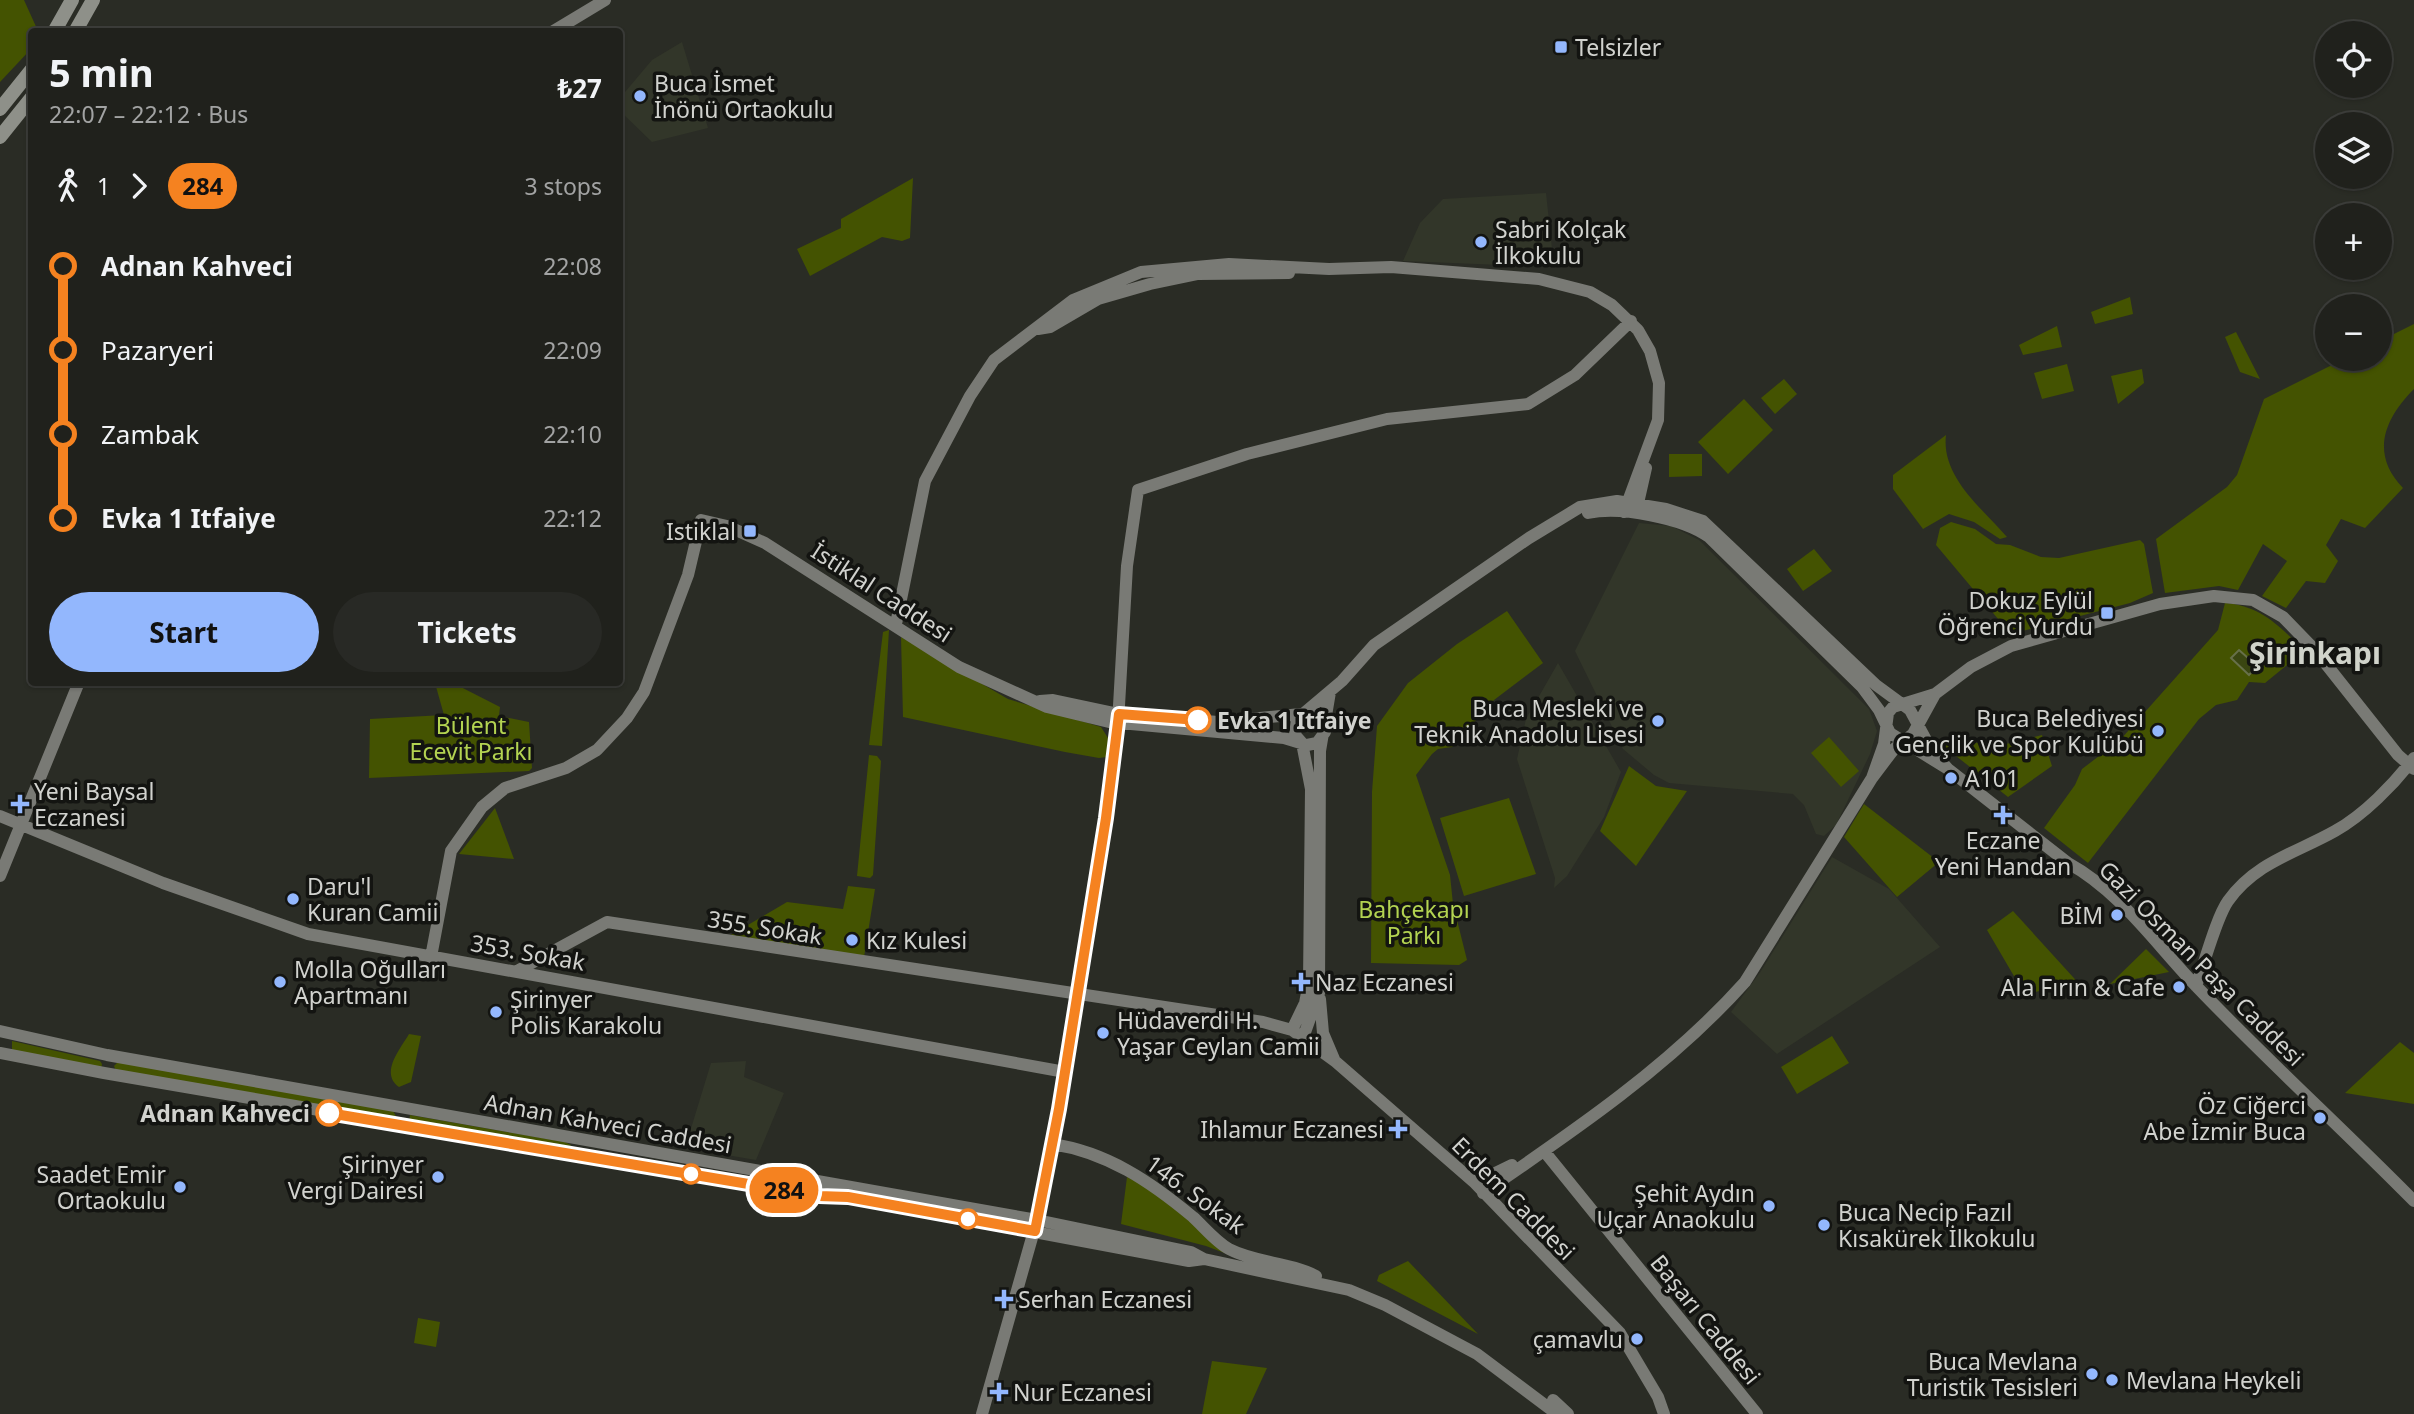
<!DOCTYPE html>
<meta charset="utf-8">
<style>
:root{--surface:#20211c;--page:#282925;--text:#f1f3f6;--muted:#a2a3a3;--line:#3d3e3b;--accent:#93b7fd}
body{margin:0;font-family:"Noto Sans",sans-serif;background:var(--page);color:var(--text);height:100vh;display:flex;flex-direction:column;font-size:26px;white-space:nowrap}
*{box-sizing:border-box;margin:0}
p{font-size:23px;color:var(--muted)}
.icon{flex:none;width:38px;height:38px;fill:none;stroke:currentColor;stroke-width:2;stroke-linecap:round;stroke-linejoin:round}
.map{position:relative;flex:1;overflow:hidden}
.drawer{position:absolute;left:28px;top:28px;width:595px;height:658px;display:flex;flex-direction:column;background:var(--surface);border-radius:7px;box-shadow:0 2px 5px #0004,0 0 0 2px var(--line)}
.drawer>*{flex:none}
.badge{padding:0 14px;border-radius:23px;font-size:24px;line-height:46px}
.fabs{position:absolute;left:2315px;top:21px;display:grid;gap:14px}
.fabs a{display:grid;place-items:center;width:77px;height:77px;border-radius:50%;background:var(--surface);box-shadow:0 2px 5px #0004,0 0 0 2px var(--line);font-size:35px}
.map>.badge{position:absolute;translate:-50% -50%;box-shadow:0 0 0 4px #fff}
.legs{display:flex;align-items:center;gap:10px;height:77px;padding:0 21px;font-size:23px}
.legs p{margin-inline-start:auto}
.headline{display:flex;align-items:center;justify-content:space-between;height:119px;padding:0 21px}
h1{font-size:38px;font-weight:700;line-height:52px}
.cta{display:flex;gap:14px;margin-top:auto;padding:14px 21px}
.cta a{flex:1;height:80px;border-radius:42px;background:var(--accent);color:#111;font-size:28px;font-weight:700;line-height:80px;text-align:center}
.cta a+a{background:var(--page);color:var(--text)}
ul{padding:0 21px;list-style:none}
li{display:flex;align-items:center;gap:24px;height:84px;font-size:26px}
li i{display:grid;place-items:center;width:10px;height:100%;margin:0 9px;background:currentColor}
li i::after{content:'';width:18px;height:18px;margin:-9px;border:5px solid;border-radius:50%;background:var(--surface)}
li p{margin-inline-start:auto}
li:first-child i{background:linear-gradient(#0000 50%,currentColor 0)}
li:last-child i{background:linear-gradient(currentColor 50%,#0000 0)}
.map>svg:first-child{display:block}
.built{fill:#323629}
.green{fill:#445301}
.water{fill:#3a4611;stroke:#67704a;stroke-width:2}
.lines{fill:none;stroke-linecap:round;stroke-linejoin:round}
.secondary{stroke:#797a75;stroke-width:12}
.primary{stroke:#8e9089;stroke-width:14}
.line-1-casing{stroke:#fff;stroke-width:16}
.line-1{stroke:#f58220;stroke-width:10}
.poi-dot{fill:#93b7fd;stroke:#131411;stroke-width:2.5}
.stop-1-dot{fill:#fff;stroke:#f58220;stroke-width:3.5}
.labels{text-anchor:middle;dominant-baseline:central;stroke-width:7;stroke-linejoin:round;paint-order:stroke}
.poi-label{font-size:23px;fill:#d1d2ce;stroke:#131411;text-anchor:start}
.street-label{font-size:23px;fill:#d1d2ce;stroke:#131411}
.stop-label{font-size:23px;font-weight:bold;fill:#d1d2ce;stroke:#131411;text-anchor:start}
.park-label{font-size:23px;fill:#b3d351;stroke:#131411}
.district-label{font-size:30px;font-weight:bold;fill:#d0d3ca;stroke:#131411}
</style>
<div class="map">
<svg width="2414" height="1414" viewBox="0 0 2414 1414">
<rect width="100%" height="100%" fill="#2a2c25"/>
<!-- built -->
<path class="built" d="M682 42 708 128 652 142 620 111V98L652 60Z
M1546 193 1554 267 1403 261 1420 223 1443 199Z
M1639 523 1671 526 1699 540 1869 709 1877 731 1870 754 1836 825 1824 836 1816 834 1804 805 1793 794 1669 783 1654 775 1623 749 1575 651Z
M1558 663 1621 772 1604 817 1567 876 1554 888 1555 878 1517 759 1526 719Z
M1832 857 1889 889 1940 947 1777 1054 1731 1012 1761 971Z
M746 1061 744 1077 784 1093 756 1160 685 1148 711 1063Z"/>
<!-- green -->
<path class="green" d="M0 0H24L38 31 32 32 31 49 0 82Z
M913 178 910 238 902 241 882 237 810 276 797 249 841 228V219Z
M2130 297 2133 314 2095 324 2091 312Z
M2414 324V389C2384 419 2370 454 2403 488L2365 528 2341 519 2326 545 2338 561 2325 583 2306 581 2286 608 2262 596 2287 561 2263 544 2238 590 2219 586 2165 593 2156 539 2227 487 2237 475 2264 399 2344 359H2380V341Z
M2057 326 2062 347 2023 355 2019 345Z
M2236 332 2260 379 2240 372 2225 337Z
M2067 364 2074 391 2042 399 2034 373Z
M2142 369 2144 383 2118 404 2111 376Z
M1784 379 1797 394 1775 414 1761 398Z
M1744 399 1773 430 1728 474 1698 442Z
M1946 435C1941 477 1982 508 2007 537L2000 539 1974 522 1949 514 1923 529 1893 489V475Z
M1669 454H1702V476L1669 477Z
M1951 522 1975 529 1996 544 2010 545 2041 557 2059 558 2140 540 2144 544 2153 593 2130 603 2015 633 2009 632 1936 545 1940 528Z
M1814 549 1832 571 1803 591 1787 569Z
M2225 603C2261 606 2280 626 2304 651L2265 683 2249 682 2237 700 2216 705 2199 719 2088 863 2044 828 2075 785 2082 769 2120 740 2218 630Z
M1507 611 1543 663 1494 700 1452 747 1438 749 1432 754 1416 775 1450 875 1453 904 1467 960 1459 965 1371 963 1372 792 1377 726 1408 683 1457 644Z
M889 630 882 746 869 745 883 632Z
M901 637 1008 699 1101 727 1108 738 1107 757 1099 758 1065 752 903 717Z
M435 683H453L500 707 499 716 529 722 532 768 529 771 369 778 370 719 444 715Z
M2042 735 2052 766 2008 797 1937 741 2006 744Z
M1829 737 1859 771 1841 787 1811 753Z
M869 755 877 756 881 761 873 875 870 878 857 876Z
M1629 766 1656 786 1687 791 1636 866 1600 831Z
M1509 798 1536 874 1464 896 1440 818Z
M1864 804 1939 862 1897 897 1844 837Z
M495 808 514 859 459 854Z
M848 886 875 889 864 957 731 935 787 902 843 909Z
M2013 911 2083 988 2061 985 2025 995 1987 930Z
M2146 949 2169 972 2110 984Z
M409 1034 421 1036 411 1082 399 1087C379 1073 401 1048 409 1034Z
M1832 1036 1849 1063 1797 1094 1781 1067Z
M12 1041 100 1061 102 1064 101 1069 12 1051Z
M2400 1042 2414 1053V1104L2345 1093Z
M118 1062 393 1111 396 1116 391 1118 117 1073 114 1066Z
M410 1115 565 1142 571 1145 568 1149 409 1122Z
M1127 1177 1145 1186 1248 1262 1206 1246 1121 1224Z
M1408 1261 1478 1334 1377 1281 1379 1275Z
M418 1318 440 1322 436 1347 414 1343Z
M1212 1361 1267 1368 1246 1414H1202Z"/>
<!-- water -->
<path class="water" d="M2239 650 2257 666 2249 675 2231 658Z"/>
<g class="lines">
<!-- secondary -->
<path class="secondary" d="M552 32 605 0
M1038 329 1050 327 1098 299 1150 284 1198 274 1289 273
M1636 512 1646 468
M1588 513C1620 506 1683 518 1709 537L1862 687 1879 710 1890 733 1948 769 2068 863C2121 892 2157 946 2198 988 2268 1061 2343 1129 2414 1201
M896 624 925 481 970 396 994 360 1073 300 1141 272 1229 264 1329 269 1391 267 1539 279 1590 292 1612 305 1638 330 1650 351 1659 383 1658 420 1624 512
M1872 778 1884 744 1888 713 1893 707 1935 694 1971 667 2011 646 2160 604 2214 596 2253 600 2283 617 2314 649 2398 755 2414 769
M0 816 163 883 308 934 1065 1072
M0 876 79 682
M431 957 451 851 482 807 505 788 566 768 597 750 627 718 644 692 688 575 701 520 727 526 765 543 959 667 1047 707 1109 722 1284 738 1307 745 1317 743 1325 732 1324 721 1311 713 1218 722 1119 714 1053 700 1040 701
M517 971 607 922 1263 1022 1292 1030 1336 1062 1475 1183 1620 1333 1658 1397 1664 1414
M2196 986C2204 965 2216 918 2228 901 2256 862 2296 853 2335 831 2364 815 2394 784 2414 758
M1320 999 1323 1033 1334 1059
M1292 1030 1305 1003 1309 982 1311 789 1302 743 1295 735 1297 719 1342 681 1374 645 1529 538 1580 507 1617 501 1666 509 1703 521 1876 685 1910 710 1932 751 1948 769
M0 1031 107 1055 1037 1220 1191 1252 1204 1259
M1303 1038 1319 993 1320 751 1330 692
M0 1053 104 1073 819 1196 848 1197 1189 1261 1204 1259 1349 1290 1385 1305 1477 1354 1557 1414
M1052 1144C1107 1152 1151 1182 1193 1217 1204 1227 1216 1242 1229 1249 1256 1263 1289 1262 1316 1276
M1544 1151 1757 1414
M1475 1183 1512 1165
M1483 1193C1574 1131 1671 1065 1745 982L1872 778 1894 749 1913 734 1935 694
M1553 1400 1568 1414
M982 1414 1037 1220 1059 1109 1106 818 1118 723 1127 566 1138 490 1247 454 1387 419 1528 404 1575 375 1631 321"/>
<!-- primary -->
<path class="primary" d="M54 32 72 0
M75 32 93 0
M0 109 32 69
M0 137 32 97"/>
</g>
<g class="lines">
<defs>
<path id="line-1" d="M329 1113 819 1196 848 1197 1035 1231 1059 1109 1106 818 1119 714 1198 720"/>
</defs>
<!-- line-1 casing -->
<use href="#line-1" class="line-1-casing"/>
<!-- line-1 -->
<use href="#line-1" class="line-1"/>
</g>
<!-- markers -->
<g class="poi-dot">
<rect x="1554" y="40" width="14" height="14" rx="3.5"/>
<circle cx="640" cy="96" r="7"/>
<circle cx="1481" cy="242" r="7"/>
<rect x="743" y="524" width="14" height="14" rx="3.5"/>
<rect x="2100" y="606" width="14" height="14" rx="3.5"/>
<circle cx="1658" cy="721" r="7"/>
<circle cx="2158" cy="731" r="7"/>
<circle cx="1951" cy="778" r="7"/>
<path d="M16.5 793.5h7v7h7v7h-7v7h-7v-7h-7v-7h7z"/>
<path d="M1999.5 804.5h7v7h7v7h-7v7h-7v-7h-7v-7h7z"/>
<circle cx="293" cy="899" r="7"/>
<circle cx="2117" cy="915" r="7"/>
<circle cx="852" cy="940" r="7"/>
<circle cx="280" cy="982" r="7"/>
<path d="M1297.5 971.5h7v7h7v7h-7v7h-7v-7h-7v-7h7z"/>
<circle cx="2179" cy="987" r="7"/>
<circle cx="496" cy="1012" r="7"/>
<circle cx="1103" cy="1033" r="7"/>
<circle cx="2320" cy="1118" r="7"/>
<path d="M1394.5 1118.5h7v7h7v7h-7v7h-7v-7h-7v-7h7z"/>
<circle cx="438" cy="1177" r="7"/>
<circle cx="180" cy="1187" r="7"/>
<circle cx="1769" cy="1206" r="7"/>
<circle cx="1824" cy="1225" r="7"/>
<path d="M1000.5 1288.5h7v7h7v7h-7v7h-7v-7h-7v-7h7z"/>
<circle cx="1637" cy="1339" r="7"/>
<circle cx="2092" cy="1374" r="7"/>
<circle cx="2112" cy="1380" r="7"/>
<path d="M995.5 1381.5h7v7h7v7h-7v7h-7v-7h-7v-7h7z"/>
</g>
<g class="stop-1-dot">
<circle cx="1198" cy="720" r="12"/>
<circle cx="329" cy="1113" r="12"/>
<circle cx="691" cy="1174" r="9"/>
<circle cx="968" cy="1219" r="9"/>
</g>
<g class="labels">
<!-- poi labels -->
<g class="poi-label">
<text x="1575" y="47">Telsizler</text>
<text x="654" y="83">Buca İsmet<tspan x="654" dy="26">İnönü Ortaokulu</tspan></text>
<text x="1495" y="229">Sabri Kolçak<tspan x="1495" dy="26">İlkokulu</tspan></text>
<text x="736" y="531" text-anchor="end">Istiklal</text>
<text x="2093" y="600" text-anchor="end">Dokuz Eylül<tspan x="2093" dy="26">Öğrenci Yurdu</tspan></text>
<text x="1644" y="708" text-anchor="end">Buca Mesleki ve<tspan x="1644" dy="26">Teknik Anadolu Lisesi</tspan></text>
<text x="2144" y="718" text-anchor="end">Buca Belediyesi<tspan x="2144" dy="26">Gençlik ve Spor Kulübü</tspan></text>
<text x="1965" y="778">A101</text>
<text x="34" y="791">Yeni Baysal<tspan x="34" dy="26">Eczanesi</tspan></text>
<text x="2003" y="840" text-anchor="middle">Eczane<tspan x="2003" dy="26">Yeni Handan</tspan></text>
<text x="307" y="886">Daru'l<tspan x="307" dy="26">Kuran Camii</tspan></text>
<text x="2103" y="915" text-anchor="end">BİM</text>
<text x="866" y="940">Kız Kulesi</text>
<text x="294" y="969">Molla Oğulları<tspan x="294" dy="26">Apartmanı</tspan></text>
<text x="1315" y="982">Naz Eczanesi</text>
<text x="2165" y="987" text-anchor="end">Ala Fırın &amp; Cafe</text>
<text x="510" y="999">Şirinyer<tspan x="510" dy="26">Polis Karakolu</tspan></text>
<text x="1117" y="1020">Hüdaverdi H.<tspan x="1117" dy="26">Yaşar Ceylan Camii</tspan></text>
<text x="2306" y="1105" text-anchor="end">Öz Ciğerci<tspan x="2306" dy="26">Abe İzmir Buca</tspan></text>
<text x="1384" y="1129" text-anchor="end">Ihlamur Eczanesi</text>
<text x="424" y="1164" text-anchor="end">Şirinyer<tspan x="424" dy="26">Vergi Dairesi</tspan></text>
<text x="166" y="1174" text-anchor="end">Saadet Emir<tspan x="166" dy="26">Ortaokulu</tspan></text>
<text x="1755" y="1193" text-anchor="end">Şehit Aydın<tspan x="1755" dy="26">Uçar Anaokulu</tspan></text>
<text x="1838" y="1212">Buca Necip Fazıl<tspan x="1838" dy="26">Kısakürek İlkokulu</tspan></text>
<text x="1018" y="1299">Serhan Eczanesi</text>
<text x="1623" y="1339" text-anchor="end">çamavlu</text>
<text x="2078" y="1361" text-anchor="end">Buca Mevlana<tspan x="2078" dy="26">Turistik Tesisleri</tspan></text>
<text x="2126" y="1380">Mevlana Heykeli</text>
<text x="1013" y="1392">Nur Eczanesi</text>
</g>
<!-- street labels -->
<g class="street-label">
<text transform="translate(882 592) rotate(33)">İstiklal Caddesi</text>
<text transform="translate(765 927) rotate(9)">355. Sokak</text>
<text transform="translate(528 952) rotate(10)">353. Sokak</text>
<text transform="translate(2202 963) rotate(45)">Gazi Osman Paşa Caddesi</text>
<text transform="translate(608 1123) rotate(10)">Adnan Kahveci Caddesi</text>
<text transform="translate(1196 1194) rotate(36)">146. Sokak</text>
<text transform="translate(1514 1198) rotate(45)">Erdem Caddesi</text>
<text transform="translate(1706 1319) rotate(51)">Başarı Caddesi</text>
</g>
<!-- stop labels -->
<g class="stop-label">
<text x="1217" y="720">Evka 1 Itfaiye</text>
<text x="310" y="1113" text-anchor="end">Adnan Kahveci</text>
</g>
<!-- park labels -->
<g class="park-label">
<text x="471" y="725">Bülent<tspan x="471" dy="26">Ecevit Parkı</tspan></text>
<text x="1414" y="909">Bahçekapı<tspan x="1414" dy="26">Parkı</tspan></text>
</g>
<!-- district labels -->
<g class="district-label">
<text x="2315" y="652">Şirinkapı</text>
</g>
</g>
</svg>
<div class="fabs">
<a><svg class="icon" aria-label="locate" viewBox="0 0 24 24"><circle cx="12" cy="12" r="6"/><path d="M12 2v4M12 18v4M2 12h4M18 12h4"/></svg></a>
<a><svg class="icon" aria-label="layers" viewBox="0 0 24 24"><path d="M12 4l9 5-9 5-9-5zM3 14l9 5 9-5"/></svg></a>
<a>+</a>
<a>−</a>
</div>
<b class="badge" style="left:784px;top:1190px;background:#f58220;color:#111">284</b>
<section class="drawer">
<div class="headline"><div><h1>5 min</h1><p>22:07 – 22:12 · Bus</p></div><b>₺27</b></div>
<div class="legs"><svg class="icon" aria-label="walk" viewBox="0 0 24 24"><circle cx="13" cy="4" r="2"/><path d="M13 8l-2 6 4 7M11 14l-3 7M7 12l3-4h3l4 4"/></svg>1<svg class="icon" aria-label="forward" viewBox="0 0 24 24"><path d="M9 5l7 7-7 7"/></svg><b class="badge" style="background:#f58220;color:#111">284</b><p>3 stops</p></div>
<ul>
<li><i style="color:#f58220"></i><b>Adnan Kahveci</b><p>22:08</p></li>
<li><i style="color:#f58220"></i><span>Pazaryeri</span><p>22:09</p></li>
<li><i style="color:#f58220"></i><span>Zambak</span><p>22:10</p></li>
<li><i style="color:#f58220"></i><b>Evka 1 Itfaiye</b><p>22:12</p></li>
</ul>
<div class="cta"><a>Start</a><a>Tickets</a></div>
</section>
</div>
